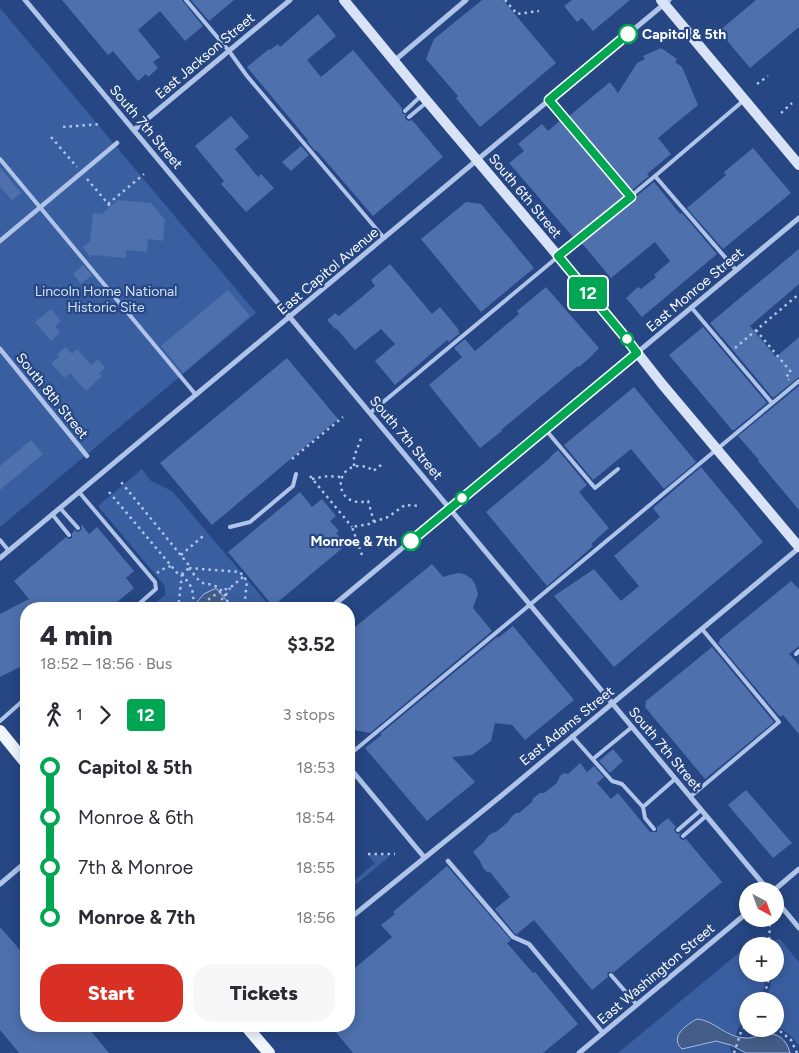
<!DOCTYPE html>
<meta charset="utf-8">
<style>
:root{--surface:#fff;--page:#f7f7f7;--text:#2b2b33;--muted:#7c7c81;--accent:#d93025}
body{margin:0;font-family:Figtree,sans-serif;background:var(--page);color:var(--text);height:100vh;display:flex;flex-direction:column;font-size:19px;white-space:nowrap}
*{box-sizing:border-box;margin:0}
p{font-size:16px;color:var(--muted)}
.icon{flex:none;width:28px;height:28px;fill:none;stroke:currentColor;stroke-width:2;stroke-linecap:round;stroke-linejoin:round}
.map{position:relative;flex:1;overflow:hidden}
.side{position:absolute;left:20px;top:602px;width:335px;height:430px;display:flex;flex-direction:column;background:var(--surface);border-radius:20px;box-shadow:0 2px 12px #0003}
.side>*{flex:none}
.badge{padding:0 10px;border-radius:4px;font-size:18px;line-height:32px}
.needle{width:32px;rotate:139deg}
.buttons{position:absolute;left:739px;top:882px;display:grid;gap:10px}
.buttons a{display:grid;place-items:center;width:45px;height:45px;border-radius:50%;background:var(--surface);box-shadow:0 2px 12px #0003;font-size:25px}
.map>.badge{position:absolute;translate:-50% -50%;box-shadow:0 0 0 2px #fff}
.legs{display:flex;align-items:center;gap:8px;height:55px;padding:0 20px;font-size:16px}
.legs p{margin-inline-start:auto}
.headline{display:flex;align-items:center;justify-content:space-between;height:85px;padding:0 20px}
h1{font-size:28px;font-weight:800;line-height:38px}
.cta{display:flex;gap:10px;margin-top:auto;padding:10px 20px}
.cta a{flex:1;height:58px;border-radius:20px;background:var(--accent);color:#fff;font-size:20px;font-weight:800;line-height:58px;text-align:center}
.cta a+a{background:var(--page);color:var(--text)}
ul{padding:0 20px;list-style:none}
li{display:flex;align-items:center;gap:18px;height:50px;font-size:19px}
li i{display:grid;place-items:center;width:8px;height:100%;margin:0 6px;background:currentColor}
li i::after{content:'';width:12px;height:12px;margin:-6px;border:4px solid;border-radius:50%;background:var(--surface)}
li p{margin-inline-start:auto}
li:first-child i{background:linear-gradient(#0000 50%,currentColor 0)}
li:last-child i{background:linear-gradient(currentColor 50%,#0000 0)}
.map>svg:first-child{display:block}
.green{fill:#3a5fa1}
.water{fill:#445c88;stroke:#a4bee8}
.building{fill:#4e70ac}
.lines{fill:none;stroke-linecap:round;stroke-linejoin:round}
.path{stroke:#afc4e8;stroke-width:2.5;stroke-dasharray:2.5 4;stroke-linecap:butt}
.service{stroke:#afc4e8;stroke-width:4}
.pedestrian{stroke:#afc4e8;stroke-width:4.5}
.minor{stroke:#afc4e8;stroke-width:5}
.secondary{stroke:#d9e3f7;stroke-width:10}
.primary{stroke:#f1f5fe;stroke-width:12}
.path-bridge{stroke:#afc4e8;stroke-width:2.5;stroke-dasharray:2.5 4;stroke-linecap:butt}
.line-1-casing{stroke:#fff;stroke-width:11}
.line-1{stroke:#00a651;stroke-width:8}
.stop-1-dot{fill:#fff;stroke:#00a651;stroke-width:2.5}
.labels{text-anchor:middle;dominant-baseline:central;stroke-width:4.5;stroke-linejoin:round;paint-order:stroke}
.stop-label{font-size:14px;font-weight:bold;fill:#fff;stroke:#264784;text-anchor:start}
.street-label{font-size:14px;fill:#fff;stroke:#264784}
.park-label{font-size:14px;fill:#d3e0f6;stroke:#264784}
</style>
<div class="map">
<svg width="799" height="1053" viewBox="0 0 799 1053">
<rect width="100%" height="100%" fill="#264784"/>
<!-- green -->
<path class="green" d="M0 8 256 313 0 527Z
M142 469 151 481 172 491 272 609H156L153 605 165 595V586L98 506Z
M368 855H387L389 857 349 890V885L375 863Z
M759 936 765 946H748V974H767L763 993 759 1001H748L747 1018 739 1027 735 1036 705 1020 697 1019C685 1026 671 1035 682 1049L716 1041 731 1045 730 1049 732 1053H618Z
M779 938 799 962V1046C794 1038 788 1033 780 1028L779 1029 775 1026V1001H765L770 987 772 974H775V946H773L774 942Z"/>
<!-- water -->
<path class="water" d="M214 589H217L226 600 227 603 222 609H200L197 606V602L204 594Z
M697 1019C714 1020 727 1038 745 1038 755 1039 766 1031 776 1035 784 1038 788 1045 790 1053H746L731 1045 716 1041 682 1049C669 1037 686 1025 697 1019Z"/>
<!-- building -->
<path class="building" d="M62 0H182L203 26 185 41 160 11 138 30 160 57 153 62 158 68 148 77 146 74 138 81 113 51 108 55Z
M191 0H234L209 21Z
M482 0H503L556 63 480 127 456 98 458 96 426 59 434 39Z
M572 0H630L593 31 582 18 577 22 564 6Z
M756 0H799V27L750 68 719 31Z
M318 14 336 36 307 60 321 77 353 50 402 108V112L403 114H406L405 117 406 120 409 121 412 120 443 157 373 216 316 150 315 151 307 141 308 140 247 67 269 49 270 50 278 44 280 47Z
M661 48 677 59 675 62 682 67 698 105 658 138 671 154 647 174 649 176 631 191 568 117 610 82 618 93 637 63 645 59 643 56Z
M231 116 249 137 235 149 258 177 261 174 274 188 246 212 221 184 224 181 195 146Z
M561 120 625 196 576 237 575 235 573 237 509 163 524 151 518 144 542 124 548 131Z
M301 146 309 155 291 171 282 162Z
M753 148 791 193 723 249 687 208 726 175 724 172Z
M0 168 21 193 12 200 0 187Z
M654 182 680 214 682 213 717 254 642 317 626 298 638 287 641 289 656 277 654 275 670 261 655 242 611 278 581 242Z
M118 200 151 203 165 220 163 241 148 239 147 252 126 250V258L93 255 90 257 83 247 90 242 93 213 102 214Z
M466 202 481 204 534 268 481 312 421 239Z
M799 249V284L750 326 776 357 799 337V377L773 398 710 323Z
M390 264 432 314 440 307 459 330 458 331 460 333 449 342 447 340 395 385 375 361 395 344 381 329 355 350 336 328 335 329 327 320 335 313 339 316 375 286 371 280Z
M83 265 92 275 81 284 73 274Z
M546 287 599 348 593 354H594L579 367 578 366 501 430 502 431 480 448 429 385 462 357 454 348 465 339 475 351 519 314 517 311Z
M228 290 250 316 183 373 161 346Z
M51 309 61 321 55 326 60 333 51 341 35 322Z
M703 327 767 403 734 430H732L669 355Z
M66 347 72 354 77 349 91 365 98 359 105 368 99 373 102 376 86 391 70 373 64 378 51 363 59 357 57 354Z
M287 358 338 419 212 525 160 463Z
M799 386V510L758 461 759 460 738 436Z
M634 387 696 462 664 489 631 449 593 480 564 445Z
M31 440 43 454 0 490V466Z
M558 450 587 485 579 492 609 528 591 544 593 546 547 586 486 512 550 458V457Z
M701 467 763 542 614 667 554 596 594 569 621 601 639 586 614 556 660 517 653 508Z
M300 492 312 507 322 499 336 516 330 521 339 531 336 533 346 545 273 606 228 552Z
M81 525H82L89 534 97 527 134 571 126 578 134 588 109 609H26V664L0 677V614L29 599 14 581 66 537 69 539 72 538V533L75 530 77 532 80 531 82 529Z
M432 564 443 577 453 574 459 573 464 574 472 579 475 584 478 594 473 608 492 631 370 733 355 730 351 729 349 727V632Z
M791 581 799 589V646L789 654 799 665V734L783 715 780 717 718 643 720 641 719 640Z
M513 626 574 700 525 740 512 725 495 723 491 741 472 755 452 757 475 782 427 821 365 748 382 735 380 734 497 637 498 638Z
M712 647 774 722 705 779 645 707 646 701Z
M613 749 623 761 610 773 599 761Z
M580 763 587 772 594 766 604 777 597 783 611 799 618 793 650 832H657V827L668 818 676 827 674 829 675 832 677 834 681 833 679 835 680 838 682 840 686 839 722 882 614 972H609L607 974 608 977 592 990 534 920 517 934H515L495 909 510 897 490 872H487L483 868 480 861 473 852 484 842 488 836 492 833 496 832 508 822 512 816 516 813H519L532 802 533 798 536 796 540 793H544L557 783 560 776 564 773 568 774Z
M746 790 792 843 773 858 728 805Z
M447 866 511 940 507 943 533 973 535 972 578 1024 543 1053H353L331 1026H349V973L392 937 381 925 395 914 393 912Z
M0 927 21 951 26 946V1026H84L89 1031 90 1030 109 1053H19L0 1030Z"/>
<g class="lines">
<!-- path -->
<path class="path" d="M505 0 517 14 539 11
M757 84 768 76
M781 113 792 103
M63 127 101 124
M51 137 77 167
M87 179 110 206
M108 204 144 174
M756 330 791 372 786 377 789 380
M735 348 799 294
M292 459 343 417
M354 466V457L362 436
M310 476 352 527
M312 479 328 476 341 477
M109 492 178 574H182L189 568 188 564 121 482
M374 522 368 501C335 509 332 467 359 466 365 466 369 467 373 471L384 463
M181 555 203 536
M362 555 352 527 369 524 379 520 388 517 405 505 421 506
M189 568 240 572 247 581 244 609
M189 568C193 573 197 580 203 583 207 584 211 584 215 586 224 590 228 599 229 609
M157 573 165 568 171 566
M182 574 192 588 194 603 197 609
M231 587 243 577
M178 609 182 574
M368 854H395
M769 946 770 922
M762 1001 765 993 770 974
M775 1027 791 1040 797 1053
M734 1053 741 1032 748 1022"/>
<!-- service -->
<path class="service" d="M186 0 229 51 247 76 384 238
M549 100 631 197
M405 111 422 95
M409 117 427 102
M0 159 196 395
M655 176 736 270
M691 307 772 403
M370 413 655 176 743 101
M545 429 595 488 618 469
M79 492 155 582 156 589 133 609
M60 508 78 528
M52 514 69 535
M230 527 250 522 293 486 296 474
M0 540 9 551
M796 654 799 651
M0 721 26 698
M572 736 612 781 622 784 643 807 645 818 654 829
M349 755 799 381
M593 759 632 727
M690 797 779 722 702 629
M643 807 675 779
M678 830 701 810
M683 836 706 816
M611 975 637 1005"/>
<!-- pedestrian -->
<path class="pedestrian" d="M0 241 117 143
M0 349 87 456
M448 861 513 937 529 944 603 1033"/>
<!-- minor -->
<path class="minor" d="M25 0 769 891
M394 61 466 0
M134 130 290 0
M0 558 669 0
M329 609 799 218
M349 767 424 857
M0 884 26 862
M773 891 799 869
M775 899 799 928
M349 919 501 796 799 548
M579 1053 748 912"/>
<!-- secondary -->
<path class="secondary" d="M344 0 422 95 558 256 625 337 662 384 799 547
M661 0 799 165"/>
<!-- primary -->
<path class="primary" d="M0 731 26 763
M246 1026 269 1053"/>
<!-- path-bridge -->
<path class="path-bridge" d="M199 609C208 598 218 592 231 587
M212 609 226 595 230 588"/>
</g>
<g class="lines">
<defs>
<path id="line-1" d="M411 541 637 353 625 337 558 256 631 197 549 100 628 34"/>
</defs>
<!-- line-1 casing -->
<use href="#line-1" class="line-1-casing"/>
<!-- line-1 -->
<use href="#line-1" class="line-1"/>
</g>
<!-- markers -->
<g class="stop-1-dot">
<circle cx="628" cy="34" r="9"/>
<circle cx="627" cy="339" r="6"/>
<circle cx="462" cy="498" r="6"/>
<circle cx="411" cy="541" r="9"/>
</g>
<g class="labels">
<!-- stop labels -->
<g class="stop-label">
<text x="642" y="34">Capitol &amp; 5th</text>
<text x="397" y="541" text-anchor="end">Monroe &amp; 7th</text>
</g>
<!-- street labels -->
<g class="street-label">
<text transform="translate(205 56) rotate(-40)">East Jackson Street</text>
<text transform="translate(146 127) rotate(50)">South 7th Street</text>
<text transform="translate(525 196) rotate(50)">South 6th Street</text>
<text transform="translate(328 271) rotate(-40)">East Capitol Avenue</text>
<text transform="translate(695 290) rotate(-40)">East Monroe Street</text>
<text transform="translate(52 396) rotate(51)">South 8th Street</text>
<text transform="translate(406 438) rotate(50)">South 7th Street</text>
<text transform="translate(567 726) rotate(-39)">East Adams Street</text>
<text transform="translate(665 749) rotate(50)">South 7th Street</text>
<text transform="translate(656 974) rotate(-40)">East Washington Street</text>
</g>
<!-- park labels -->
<g class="park-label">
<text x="106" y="291">Lincoln Home National<tspan x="106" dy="16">Historic Site</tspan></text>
</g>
</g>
</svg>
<div class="buttons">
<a><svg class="needle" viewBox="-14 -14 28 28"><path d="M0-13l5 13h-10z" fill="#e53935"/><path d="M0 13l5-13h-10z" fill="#7c7c81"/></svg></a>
<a>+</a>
<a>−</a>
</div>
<b class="badge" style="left:588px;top:293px;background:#00a651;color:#fff">12</b>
<section class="side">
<div class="headline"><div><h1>4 min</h1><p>18:52 – 18:56 · Bus</p></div><b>$3.52</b></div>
<div class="legs"><svg class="icon" aria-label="walk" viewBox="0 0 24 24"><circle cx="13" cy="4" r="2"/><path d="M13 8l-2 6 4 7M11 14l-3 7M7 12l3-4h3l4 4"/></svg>1<svg class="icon" aria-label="forward" viewBox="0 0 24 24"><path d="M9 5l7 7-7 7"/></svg><b class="badge" style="background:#00a651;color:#fff">12</b><p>3 stops</p></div>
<ul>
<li><i style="color:#00a651"></i><b>Capitol &amp; 5th</b><p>18:53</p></li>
<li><i style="color:#00a651"></i><span>Monroe &amp; 6th</span><p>18:54</p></li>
<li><i style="color:#00a651"></i><span>7th &amp; Monroe</span><p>18:55</p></li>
<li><i style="color:#00a651"></i><b>Monroe &amp; 7th</b><p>18:56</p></li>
</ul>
<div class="cta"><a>Start</a><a>Tickets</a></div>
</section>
</div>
